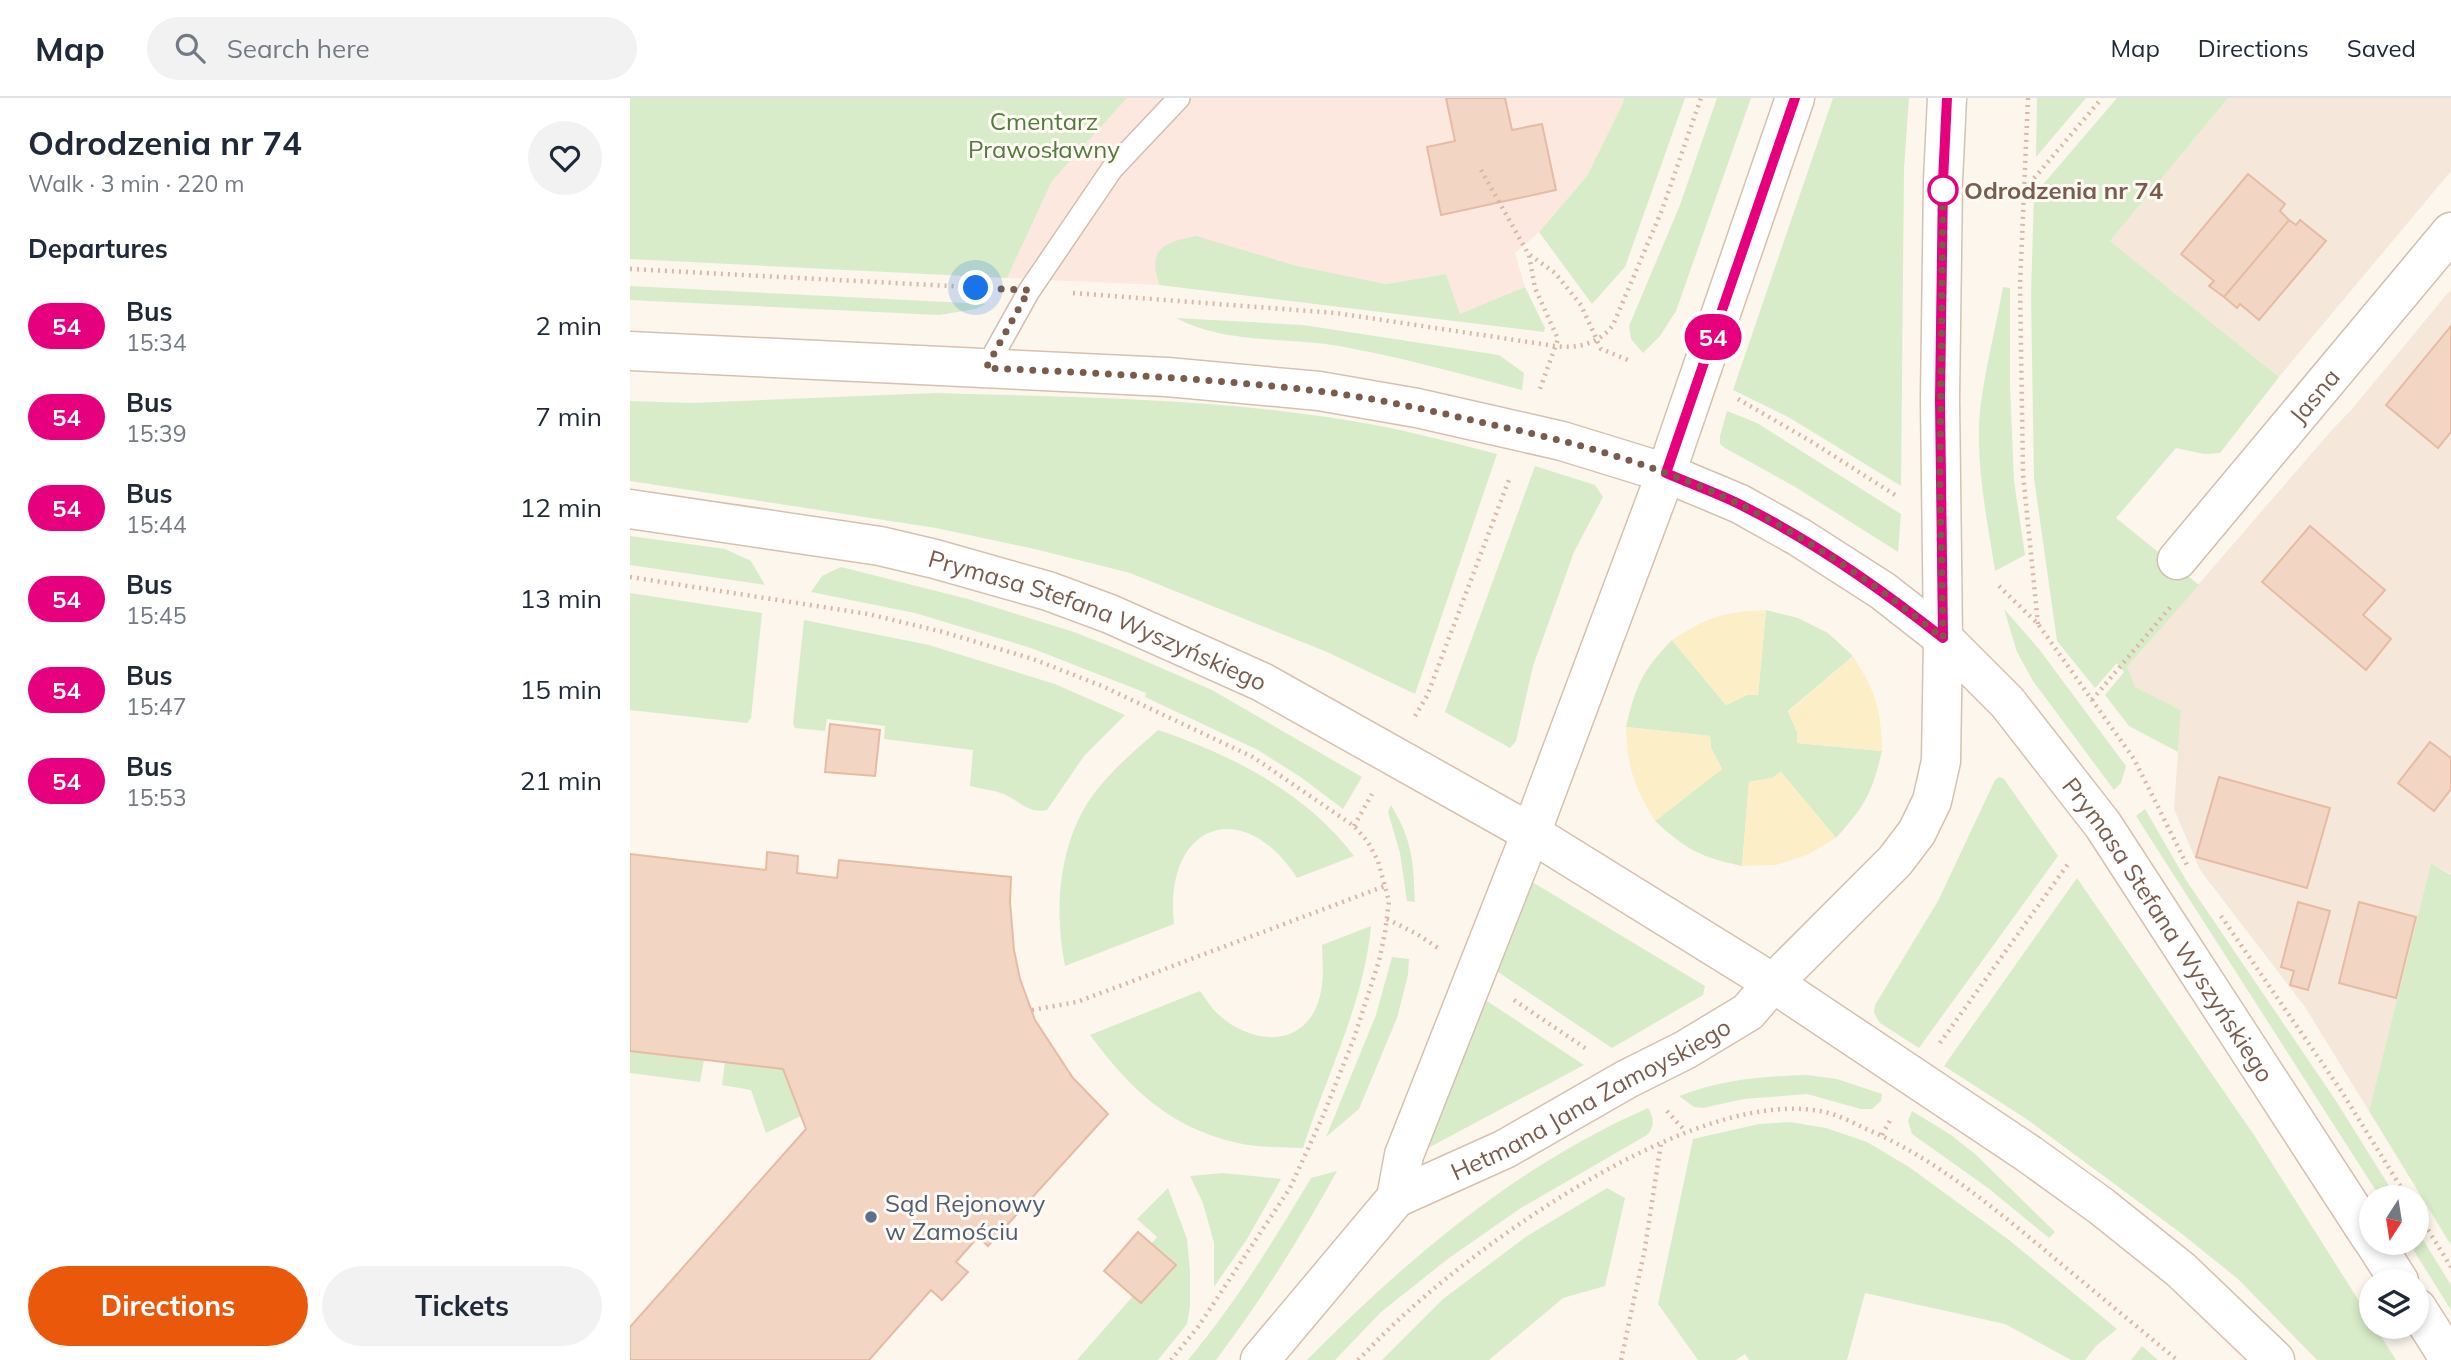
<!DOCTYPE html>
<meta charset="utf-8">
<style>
:root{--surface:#fff;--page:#f2f2f3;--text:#1f2937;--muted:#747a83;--line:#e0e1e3;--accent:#ea580c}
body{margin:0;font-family:Mulish,sans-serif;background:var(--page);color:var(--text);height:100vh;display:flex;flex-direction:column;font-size:26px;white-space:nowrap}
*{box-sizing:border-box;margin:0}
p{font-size:23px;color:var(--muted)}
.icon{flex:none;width:38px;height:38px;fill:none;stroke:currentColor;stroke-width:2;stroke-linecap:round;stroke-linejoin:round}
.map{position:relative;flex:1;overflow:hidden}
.sheet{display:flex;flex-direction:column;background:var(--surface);width:630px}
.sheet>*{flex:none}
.badge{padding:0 14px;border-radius:23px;font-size:24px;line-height:46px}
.needle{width:46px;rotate:192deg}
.tools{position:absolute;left:1729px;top:1087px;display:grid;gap:14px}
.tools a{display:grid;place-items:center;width:70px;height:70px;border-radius:50%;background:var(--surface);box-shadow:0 4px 10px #0003;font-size:35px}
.you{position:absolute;width:35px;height:35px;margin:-18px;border:5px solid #fff;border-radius:50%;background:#1a73e8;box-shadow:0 0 0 10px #1a73e833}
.map>.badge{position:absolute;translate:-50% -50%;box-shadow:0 0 0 4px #fff}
h2{padding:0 28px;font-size:26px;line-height:63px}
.round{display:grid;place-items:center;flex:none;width:74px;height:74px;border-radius:37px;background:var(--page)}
.head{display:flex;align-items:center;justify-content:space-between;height:119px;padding:0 28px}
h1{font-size:33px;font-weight:700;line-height:52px}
.action{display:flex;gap:14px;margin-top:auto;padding:14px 28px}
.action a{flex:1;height:80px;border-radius:42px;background:var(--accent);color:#fff;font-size:28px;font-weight:700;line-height:80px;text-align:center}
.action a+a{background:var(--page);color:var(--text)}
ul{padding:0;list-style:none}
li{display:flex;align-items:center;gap:21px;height:91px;padding:0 28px}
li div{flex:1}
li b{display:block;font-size:26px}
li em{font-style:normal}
li .badge{min-width:77px;font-weight:700;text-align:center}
header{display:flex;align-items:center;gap:42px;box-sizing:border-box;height:98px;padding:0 35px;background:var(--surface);border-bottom:2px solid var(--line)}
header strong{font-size:33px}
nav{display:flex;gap:38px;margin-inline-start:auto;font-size:24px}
.search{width:490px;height:63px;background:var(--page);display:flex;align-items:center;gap:18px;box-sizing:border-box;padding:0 24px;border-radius:38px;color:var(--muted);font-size:26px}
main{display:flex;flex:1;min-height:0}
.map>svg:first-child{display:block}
.residential{fill:#f5e8da}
.commercial{fill:#fde8e0}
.green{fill:#d8ecc9}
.sand{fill:#fcefc7}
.building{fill:#f3d5c3;stroke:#e6bba3;stroke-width:2}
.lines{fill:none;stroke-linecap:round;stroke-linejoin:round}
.lane-casing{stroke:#d1beb0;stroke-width:24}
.street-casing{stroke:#d1beb0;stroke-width:41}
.secondary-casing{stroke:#d6c0b0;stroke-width:41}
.path{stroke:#d9b8a5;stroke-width:4.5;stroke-dasharray:2 5;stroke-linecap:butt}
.lane{stroke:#fff;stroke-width:21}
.street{stroke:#fff;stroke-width:38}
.secondary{stroke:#fff;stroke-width:38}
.line-casing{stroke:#fff;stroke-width:16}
.line{stroke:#e6007e;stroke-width:10}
.walk{stroke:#7a5c4d;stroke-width:7;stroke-dasharray:0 12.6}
.stop-dot{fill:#fff;stroke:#e6007e;stroke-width:3.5}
.service-dot{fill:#5c6f8a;stroke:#fffaf3;stroke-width:2.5}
.labels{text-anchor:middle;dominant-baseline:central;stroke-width:6;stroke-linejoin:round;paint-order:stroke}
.park-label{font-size:24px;fill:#537a41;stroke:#fffaf3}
.stop-label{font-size:24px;font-weight:bold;fill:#7a5c4d;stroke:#fffaf3;text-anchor:start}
.street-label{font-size:24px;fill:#7a5c4d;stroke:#fffaf3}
.service-label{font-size:24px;fill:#4e5e75;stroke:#fffaf3;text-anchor:start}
</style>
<header>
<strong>Map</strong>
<div class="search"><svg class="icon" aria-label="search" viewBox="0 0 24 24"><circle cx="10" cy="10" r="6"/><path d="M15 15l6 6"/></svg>Search here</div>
<nav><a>Map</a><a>Directions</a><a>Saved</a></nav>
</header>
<main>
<section class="sheet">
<div class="head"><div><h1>Odrodzenia nr 74</h1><p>Walk · 3 min · 220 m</p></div><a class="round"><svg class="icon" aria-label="heart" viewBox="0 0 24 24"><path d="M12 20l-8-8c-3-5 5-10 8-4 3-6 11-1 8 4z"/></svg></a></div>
<h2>Departures</h2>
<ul>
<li><span class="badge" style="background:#e6007e;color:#fff">54</span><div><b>Bus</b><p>15:34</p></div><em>2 min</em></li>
<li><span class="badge" style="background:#e6007e;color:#fff">54</span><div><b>Bus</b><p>15:39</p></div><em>7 min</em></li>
<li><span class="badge" style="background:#e6007e;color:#fff">54</span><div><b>Bus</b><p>15:44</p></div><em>12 min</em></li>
<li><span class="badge" style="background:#e6007e;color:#fff">54</span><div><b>Bus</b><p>15:45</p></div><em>13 min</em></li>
<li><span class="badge" style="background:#e6007e;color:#fff">54</span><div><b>Bus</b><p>15:47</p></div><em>15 min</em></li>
<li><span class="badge" style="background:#e6007e;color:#fff">54</span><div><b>Bus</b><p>15:53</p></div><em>21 min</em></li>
</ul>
<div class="action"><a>Directions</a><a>Tickets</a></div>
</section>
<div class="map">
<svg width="1821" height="1262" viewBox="0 0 1821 1262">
<rect width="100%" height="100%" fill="#fdf6ec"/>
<!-- residential -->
<path class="residential" d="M1598 0H1821V73L1649 279 1480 143Z
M1821 191V776L1801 765 1739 1013 1675 909 1570 772 1544 711 1551 612 1504 589 1497 569 1701 333 1722 311Z"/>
<!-- commercial -->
<path class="commercial" d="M497 0H994L993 5 957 78 909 134 885 155 895 189 830 217 816 176 756 186 663 167 525 175 529 187 377 180 422 83Z"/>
<!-- green -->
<path class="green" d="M0 0H497L422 83 377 180 0 161Z
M994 0H1055L995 169 962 206 909 134 957 78 993 5Z
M1087 0H1121L1046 213 1030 238 1013 255 1001 241 999 228 1050 107Z
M1203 0H1279L1274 70 1271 388 1160 320 1103 292Z
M1407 0H1456L1406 59Z
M1487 0H1598L1480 143 1649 279 1590 355 1574 356 1546 350 1486 420 1569 487 1497 569 1505 589 1551 612 1548 654 1499 628 1475 597 1494 574 1487 565 1465 590 1427 543 1404 380 1401 197 1404 97Z
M566 138 663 167 756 186 816 176 830 216 895 189 915 230 914 234 529 187C517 151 534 144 566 138Z
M0 188 356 206 346 211 309 217 0 202Z
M1373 189 1380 190V287L1384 383 1395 457 1365 473C1357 420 1345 365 1350 312 1355 271 1366 229 1373 189Z
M546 220 673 227 869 257 894 275 892 292C831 276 771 259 709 248 655 239 595 246 546 220Z
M306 295C443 299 581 300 716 322 767 330 817 343 867 356L785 596 697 554 500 475 405 451 306 430 0 383V303L61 305Z
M1097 313 1127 325 1271 416 1268 454 1167 390 1095 350 1090 346V338Z
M905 368 965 387 973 399 944 454 903 568 886 643 880 650 815 614Z
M0 438 95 451 121 463 135 487 0 467Z
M211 469 338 501 444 534 492 553 582 592 732 679 713 711 672 680 628 652 515 599 516 595 401 550 285 515 181 494 192 478Z
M0 495 132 515 121 620 117 625 0 612Z
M1374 511 1409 551 1496 668 1491 685 1484 692 1403 583 1387 554Z
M1136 512 1168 520 1198 535 1223 558 1158 613 1167 634V645L1252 653C1242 695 1235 708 1206 740L1151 674 1142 680 1119 684 1112 768C1070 759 1057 752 1025 723L1092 671 1081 650 1080 638 996 629C1006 587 1012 573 1042 542L1096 607 1117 597H1128Z
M174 522 299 547 425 586 495 617 454 658 417 712C399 716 389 703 374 696 364 692 351 691 340 688L343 652 254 641 255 628 197 621 195 633 165 630 163 625Z
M528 632C602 657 677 695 724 758L667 780C613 696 533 726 544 826L435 868C423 809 429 736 470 688 487 667 508 650 528 632Z
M1369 679 1374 681 1428 758 1289 950 1250 925 1244 915 1245 907 1308 803 1365 682Z
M761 707C783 744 783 762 785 804L777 803 770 755 758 714Z
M1515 711 1556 782 1706 1003 1766 1099H1750L1506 718Z
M1801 765 1821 777V1147L1739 1013Z
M1447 780 1626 1040 1741 1222V1228L1745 1229 1766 1262H1687L1608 1181 1552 1136 1398 1022 1314 968Z
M904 785 1075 888 1073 897 982 950 865 872 899 787Z
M741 828C734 905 697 976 673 1050 651 1049 629 1050 608 1045 540 1030 500 991 460 937L570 893C575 899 579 906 583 911 610 941 663 955 685 912 695 891 693 869 692 847Z
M762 859 779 861 778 877 767 920 729 1011 696 1039 746 917Z
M854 901 954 967 798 1050Z
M0 953 74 962 70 984 0 975Z
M95 964 153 971 171 1018 136 1035 121 992 92 987Z
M1177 977 1207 981 1252 996 1251 1003 1242 1011H1231L1177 996 1114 1001 1073 1010 1064 1009 1049 998C1091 982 1132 978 1177 977Z
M1018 1010C1024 1019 1025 1029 1017 1037L891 1110 819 1160 751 1214 705 1262H677C778 1160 886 1068 1018 1010Z
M1282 1013 1321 1037 1345 1056 1425 1134 1419 1140 1358 1090 1282 1036 1278 1023Z
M1160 1024 1196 1030 1237 1044 1279 1069 1379 1142 1487 1231 1466 1248 1455 1262H1441L1375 1226 1235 1195 1217 1262H1119L1115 1256 1106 1262H1068L1028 1206 1063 1041 1129 1026Z
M707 1073C672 1137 635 1196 592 1254L586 1262H558C605 1206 644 1142 681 1080Z
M593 1075 651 1081 617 1141 584 1189V1145L573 1105 560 1078Z
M538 1090 557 1141 560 1173V1209L557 1226 528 1262H447L503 1198 511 1205 546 1167 521 1146 527 1139 507 1121Z
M977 1090 995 1100 975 1188 933 1200 859 1262H752L813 1201 897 1138Z
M1787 1132 1821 1187V1212L1779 1145 1787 1144Z
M1512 1248 1528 1262H1501Z"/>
<!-- sand -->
<path class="sand" d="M1136 512 1128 597H1117L1096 607 1042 542C1078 519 1092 514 1136 512Z
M1223 558C1246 595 1251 609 1252 653L1167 645V633L1158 614Z
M996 629 1080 638 1081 650 1092 671 1025 723C1003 686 998 672 996 629Z
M1151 674 1206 740 1177 757 1146 767 1112 768 1119 684 1142 680Z"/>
<!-- building -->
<path class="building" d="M816 0H875L882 32 912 26 926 92 811 117 797 49 825 43Z
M1618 76 1655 106 1650 113 1659 122 1594 199 1579 188 1584 183 1551 156Z
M1659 122 1666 127 1670 122 1696 143 1629 222 1610 206 1607 210 1594 199Z
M1821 228V334L1808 350 1756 307Z
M1680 428 1755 492 1733 517 1761 541 1736 572 1632 484Z
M200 626 250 632 245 678 195 674Z
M1800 644 1821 660V691L1804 713 1768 685Z
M1589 679 1700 710 1677 790 1566 759Z
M137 754 168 758 167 775 207 780 209 762 381 779 380 804 384 852 390 881 405 922 443 980 478 1016 358 1148 348 1139 326 1164 338 1174 312 1202 301 1192 239 1262H0V1229L176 1031 153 971 0 953V756L136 772Z
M1668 804 1700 813 1678 892 1660 887 1664 873 1651 869Z
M1729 804 1786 819 1766 900 1709 885Z
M508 1134 546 1167 511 1205 474 1173Z"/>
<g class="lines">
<defs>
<path id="lane" d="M356 270 399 193 482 71 549 0"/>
<g id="street">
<path id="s1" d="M1547 462 1821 134"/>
</g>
<g id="secondary">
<path id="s2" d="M0 253 537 279 689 293 787 310 932 343 1036 375 1110 406 1169 439 1253 493 1313 540 1377 604 1473 727 1741 1140"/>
<path id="s3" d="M0 411 250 448 305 461 418 493 480 516 632 584 901 735 1143 885 1399 1056 1471 1108 1551 1172 1645 1262"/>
<path d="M766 1100 774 1057 901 735 1036 375 1165 0"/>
<path d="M1744 1144 1769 1183"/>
<path d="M1787 1210 1820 1262"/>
<path id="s4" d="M630 1262 766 1100 875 1051 997 981 1055 952 1118 914 1143 885 1265 763 1287 734 1302 703 1311 663 1313 540 1310 302 1313 83 1317 0"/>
</g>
</defs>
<!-- lane casing -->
<use href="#lane" class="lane-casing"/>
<!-- street casing -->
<use href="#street" class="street-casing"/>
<!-- secondary casing -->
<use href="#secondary" class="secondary-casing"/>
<!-- path -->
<path class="path" d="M1398 0 1390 187 1393 376 1408 526
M851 72 899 157 905 190 928 241 910 291
M1395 91 1472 0
M900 157 925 175 951 207 971 251 998 262
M0 171 358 190
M443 195 706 215 925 248C947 251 969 246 983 227L1032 112 1071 0
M1108 301 1182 344 1265 397
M0 479 238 516 313 534 403 561 472 588 623 659 724 728 738 744 748 763 759 803 755 835 749 863 724 940 693 1018 660 1090 568 1229 541 1262
M1369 488 1408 526 1504 661 1557 767
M1462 602 1543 506
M785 618 797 598 880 379
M724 728 742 696
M1591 818 1710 991 1777 1099
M757 821 787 836 808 850
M884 902 958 952
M402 912 447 904 755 788
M1310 945 1438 766
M1037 1013 1055 1033
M1252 1037 1262 1019
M1787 1114 1821 1169
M728 1262C744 1246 760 1229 777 1214 865 1134 1073 987 1195 1014 1208 1017 1222 1024 1234 1030 1303 1059 1360 1107 1417 1154 1460 1190 1504 1226 1547 1262
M991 1262 1015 1150 1031 1045"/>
<!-- lane -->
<use href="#lane" class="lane"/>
<!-- street -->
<use href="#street" class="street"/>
<!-- secondary -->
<use href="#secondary" class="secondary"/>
</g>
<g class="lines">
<defs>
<path id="line" d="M1165 0 1036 375C1061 386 1087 395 1111 407 1183 443 1250 490 1313 540L1310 302 1313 83 1317 0"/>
</defs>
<!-- line casing -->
<use href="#line" class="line-casing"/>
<!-- line -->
<use href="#line" class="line"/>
<!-- walk -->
<path class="walk" d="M346 190 399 192 356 270C466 275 578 280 688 293 746 300 803 313 859 326 945 344 1032 368 1111 407 1183 443 1250 490 1313 540L1310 382 1313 83V92"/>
</g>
<!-- markers -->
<circle class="stop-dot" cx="1313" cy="92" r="14"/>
<circle class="service-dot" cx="241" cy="1119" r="7"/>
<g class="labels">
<!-- park labels -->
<g class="park-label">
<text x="414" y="23">Cmentarz<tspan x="414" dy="28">Prawosławny</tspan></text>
</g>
<!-- stop labels -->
<g class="stop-label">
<text x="1334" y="92">Odrodzenia nr 74</text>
</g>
<!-- street labels -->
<g class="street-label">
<text stroke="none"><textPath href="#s1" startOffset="214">Jasna</textPath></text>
<text stroke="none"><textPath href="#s3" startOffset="483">Prymasa Stefana Wyszyńskiego</textPath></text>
<text stroke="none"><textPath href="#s2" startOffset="1741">Prymasa Stefana Wyszyńskiego</textPath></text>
<text stroke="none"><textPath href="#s4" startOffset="430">Hetmana Jana Zamoyskiego</textPath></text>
</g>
<!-- service labels -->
<g class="service-label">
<text x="255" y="1105">Sąd Rejonowy<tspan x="255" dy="28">w Zamościu</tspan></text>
</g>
</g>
</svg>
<div class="tools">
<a><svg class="needle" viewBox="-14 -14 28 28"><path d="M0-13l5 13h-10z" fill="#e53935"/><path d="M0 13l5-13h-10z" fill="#747a83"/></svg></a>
<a><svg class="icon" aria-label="layers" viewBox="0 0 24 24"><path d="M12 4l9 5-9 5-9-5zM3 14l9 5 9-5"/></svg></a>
</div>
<div class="you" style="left:346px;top:190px"></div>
<b class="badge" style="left:1083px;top:239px;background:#e6007e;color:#fff">54</b>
</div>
</main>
